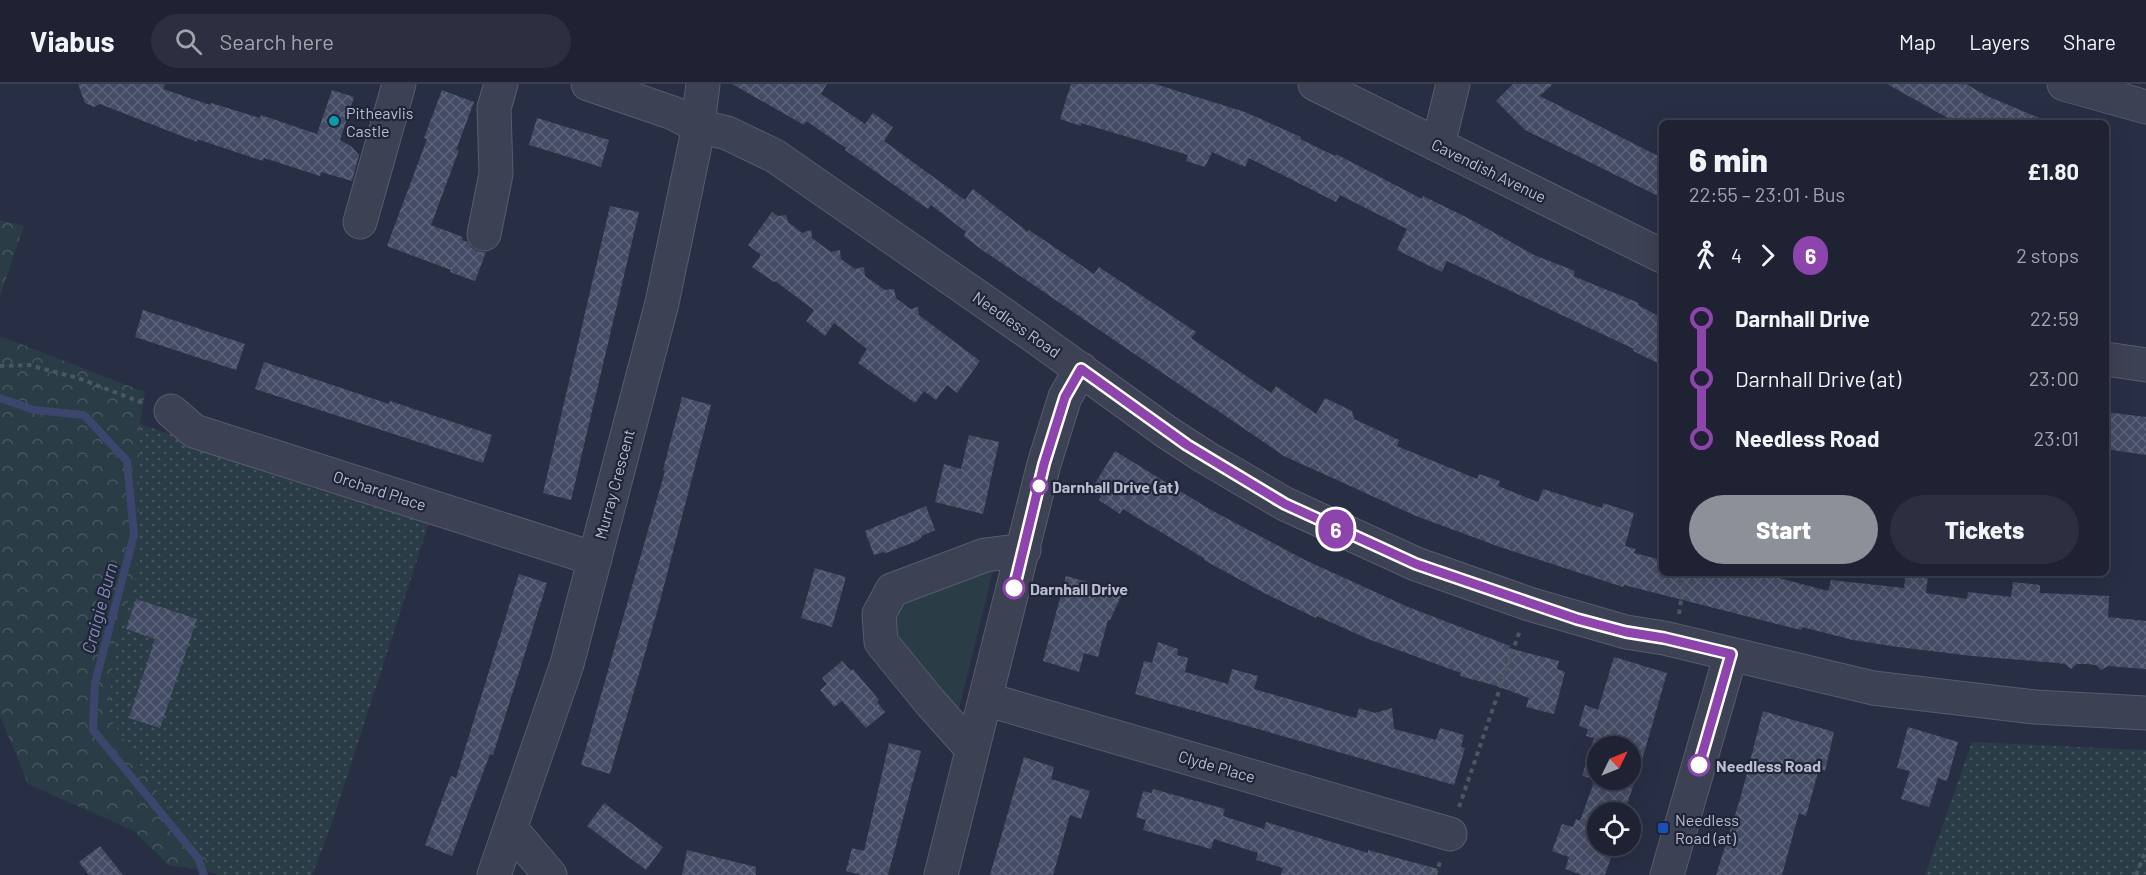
<!DOCTYPE html>
<meta charset="utf-8">
<style>
:root{--surface:#1e2233;--page:#2b2f3f;--text:#f1f3f6;--muted:#a1a4ac;--line:#3c3f4e;--accent:#8c9099}
body{margin:0;font-family:Barlow,sans-serif;background:var(--page);color:var(--text);height:100vh;display:flex;flex-direction:column;font-size:22px;white-space:nowrap}
*{box-sizing:border-box;margin:0}
p{font-size:20px;color:var(--muted)}
.icon{flex:none;width:33px;height:33px;fill:none;stroke:currentColor;stroke-width:2;stroke-linecap:round;stroke-linejoin:round}
.map{position:relative;flex:1;overflow:hidden}
.side{position:absolute;left:1659px;top:36px;width:450px;height:456px;display:flex;flex-direction:column;background:var(--surface);border-radius:9px;box-shadow:0 6px 24px #0002,0 0 0 2px var(--line)}
.side>*{flex:none}
.badge{padding:0 12px;border-radius:20px;font-size:21px;line-height:39px}
.needle{width:39px;rotate:47deg}
.buttons{position:absolute;left:1587px;top:652px;display:grid;gap:12px}
.buttons a{display:grid;place-items:center;width:54px;height:54px;border-radius:50%;background:var(--surface);box-shadow:0 6px 24px #0002,0 0 0 2px var(--line);font-size:30px}
.map>.badge{position:absolute;translate:-50% -50%;box-shadow:0 0 0 3px #fff}
.legs{display:flex;align-items:center;gap:9px;height:66px;padding:0 30px;font-size:20px}
.legs p{margin-inline-start:auto}
.overview{display:flex;align-items:center;justify-content:space-between;height:102px;padding:0 30px}
h1{font-size:33px;font-weight:800;line-height:45px}
.primary-button{display:flex;gap:12px;margin-top:auto;padding:12px 30px}
.primary-button a{flex:1;height:69px;border-radius:36px;background:var(--accent);color:#fff;font-size:24px;font-weight:800;line-height:69px;text-align:center}
.primary-button a+a{background:var(--page);color:var(--text)}
ul{padding:0 30px;list-style:none}
li{display:flex;align-items:center;gap:21px;height:60px;font-size:22px}
li i{display:grid;place-items:center;width:9px;height:100%;margin:0 8px;background:currentColor}
li i::after{content:'';width:15px;height:15px;margin:-8px;border:4px solid;border-radius:50%;background:var(--surface)}
li p{margin-inline-start:auto}
li:first-child i{background:linear-gradient(#0000 50%,currentColor 0)}
li:last-child i{background:linear-gradient(currentColor 50%,#0000 0)}
header{display:flex;align-items:center;gap:36px;box-sizing:border-box;height:84px;padding:0 30px;background:var(--surface);border-bottom:2px solid var(--line)}
header strong{font-size:28px}
nav{display:flex;gap:33px;margin-inline-start:auto;font-size:21px}
.search{width:420px;height:54px;background:var(--page);display:flex;align-items:center;gap:15px;box-sizing:border-box;padding:0 21px;border-radius:33px;color:var(--muted);font-size:22px}
.map>svg:first-child{display:block}
.grass{fill:#2a3c45}
.forest{fill:url(#forest-crowns)}
.park{fill:url(#park-dots)}
.lines{fill:none;stroke-linecap:round;stroke-linejoin:round}
.stream{stroke:#3c456b;stroke-width:8}
.building{fill:url(#building-cross-hatch);fill-rule:evenodd}
.minor-casing{stroke:#585b6e;stroke-width:35}
.path{stroke:#485961;stroke-width:4;stroke-dasharray:4.5 4.5;stroke-linecap:butt}
.minor{stroke:#3c4153;stroke-width:33}
.line-1-casing{stroke:#fff;stroke-width:14}
.line-1{stroke:#8e44ad;stroke-width:9}
.culture-dot{fill:#0f9aa8;stroke:#212539;stroke-width:2}
.stop-1-dot{fill:#fff;stroke:#8e44ad;stroke-width:3}
.transit-dot{fill:#1a4fb4;stroke:#212539;stroke-width:2}
.labels{text-anchor:middle;dominant-baseline:central;stroke-width:4.5;stroke-linejoin:round;paint-order:stroke}
.poi-label{font-size:16px;fill:#babdcd;stroke:#212539;text-anchor:start}
.street-label{font-size:16px;fill:#babdcd;stroke:#212539}
.stop-label{font-size:16px;font-weight:bold;fill:#babdcd;stroke:#212539;text-anchor:start}
.water-label{font-size:18px;font-style:italic;fill:#818cb3;stroke:#212539}
</style>
<header>
<strong>Viabus</strong>
<div class="search"><svg class="icon" aria-label="search" viewBox="0 0 24 24"><circle cx="10" cy="10" r="6"/><path d="M15 15l6 6"/></svg>Search here</div>
<nav><a>Map</a><a>Layers</a><a>Share</a></nav>
</header>
<div class="map">
<svg width="2146" height="791" viewBox="0 0 2146 791">
<defs>
<pattern id="forest-crowns" width="20" height="18" patternUnits="userSpaceOnUse" patternTransform="scale(1.5)"><rect width="20" height="18" fill="#2a3c45"/><path d="M2 6a3 3 0 1 1 6 0M12 15a3 3 0 1 1 6 0" fill="none" stroke="#47565f"/></pattern>
<pattern id="park-dots" width="8" height="8" patternUnits="userSpaceOnUse" patternTransform="scale(1.5)"><rect width="8" height="8" fill="#2a3c45"/><path d="M2 2h.1M6 6h.1" fill="none" stroke="#47565f" stroke-width="1.8" stroke-linecap="round"/></pattern>
<pattern id="building-cross-hatch" width="8" height="8" patternUnits="userSpaceOnUse" patternTransform="scale(1.5)"><rect width="8" height="8" fill="#444b64"/><path d="M0 0l8 8M0 8l8-8" fill="none" stroke="#5d6379"/></pattern>
</defs>
<rect width="100%" height="100%" fill="#282e44"/>
<!-- grass -->
<path class="grass" d="M996 475 956 637 892 546 899 522 907 510Z"/>
<!-- forest -->
<path class="forest" d="M0 136 24 142 0 212Z
M0 252 145 308 140 340 138 487 115 561 108 631 160 711 217 789 168 781 134 747 28 700 0 632Z"/>
<!-- park -->
<path class="park" d="M140 340 429 439 331 742 312 791H217L160 711 108 631 115 561 138 487Z
M1972 658 2146 666V791H1925Z"/>
<g class="lines">
<!-- stream -->
<path class="stream" d="M0 314 34 326 84 331 127 377 134 451 95 599 93 646 198 774 204 791"/>
</g>
<!-- building -->
<path class="building" d="M78 0H165L163 5 210 21 211 19 260 34 261 31 317 50 332 6 354 13 340 56 352 63 359 71 352 97 321 88 320 92 264 74 263 77 197 55V58L100 20 94 23 85 19Z
M732 0H827L821 10 865 40 873 29 893 43 884 57 965 116 973 105 1028 148 1029 146 1094 190 1099 183 1196 248 1191 254 1271 309 1276 302 1316 330 1325 314 1352 327 1354 335 1399 356 1397 362 1477 395 1479 390 1500 397 1498 402 1538 418 1543 405 1602 424 1603 419 1634 429 1625 462 1636 465 1634 469 1662 476V489H1760L1828 507 1831 496 1904 504 1906 490 1928 492 1926 509 1967 515 1968 508 2011 513 2013 498 2040 501V509L2109 512 2108 533 2146 537V585L2108 582 2101 586 2096 581 2087 580H2077L2071 585 2065 580 2058 579 1972 572 1898 563 1853 556 1802 543 1801 546 1624 501 1623 503 1500 463 1416 432 1284 372 978 163 964 152 966 148 931 121 928 125 845 66 846 64 806 37 804 41Z
M1071 0H1155L1245 28 1301 53 1300 55 1335 72 1336 70 1422 115 1423 112 1468 134 1534 171 1575 187 1573 192 1639 219 1638 221 1662 234V281L1633 267 1634 265 1447 177 1442 188 1397 166 1407 145 1340 111 1336 118 1249 74 1245 83 1212 68 1205 83 1186 77 1188 71 1081 39V42L1060 35Z
M1513 0H1553L1540 12 1662 74V114L1525 46 1496 17Z
M1887 0H1966L1987 12 2051 39H1957Z
M442 6 474 18 456 66H459L431 141 463 153 462 156 468 158 472 164 480 168H486L475 197 450 188 451 186 387 162 427 55 424 54Z
M537 34 609 56 601 83 529 61Z
M610 122 639 128 571 416 543 409Z
M772 128 778 132 786 131 788 138 802 149 811 146 812 154 831 168 840 166 841 175 855 185 864 183 865 192 885 206 894 205 896 214 910 225 918 223 919 231 980 277 957 309 947 301 936 316 924 307 915 319 858 279 867 265 834 239 825 252 806 237 814 226 775 197 774 198 752 183 761 171 748 161Z
M143 226 245 260 236 286 135 253Z
M264 278 389 320 390 317 492 351 483 379 255 305Z
M682 313 711 321 659 521 610 690 581 681 665 387 663 386Z
M2106 328 2146 333V371L2106 365Z
M969 351 999 358 983 430 935 418 944 380 961 385Z
M1115 367 1211 426 1305 476 1408 523 1510 562 1509 564 1559 577 1557 585 1565 588 1554 630 1526 623 1529 614 1497 602 1460 592 1461 589 1368 555 1317 532 1316 534 1264 509 1204 476 1205 475 1123 425 1120 430 1099 416 1101 412 1091 406Z
M926 422 935 446 922 452 919 456 886 469 883 468 874 471 865 447Z
M815 484 846 493 832 543 801 534Z
M519 490 547 499 493 671 490 670 452 772 425 761 451 692 456 694Z
M1066 492 1123 508 1110 536H1108L1098 573 1084 569 1079 588 1043 577Z
M136 515 197 535 160 644 129 634 155 555 126 545Z
M1158 558 1178 565 1177 571 1188 574 1185 588 1228 600 1232 585 1258 592 1254 605 1334 628 1356 634 1359 624 1375 629 1392 624 1394 645 1436 656 1440 644 1464 651 1461 663 1465 664 1454 701 1135 610 1144 577 1152 579Z
M1614 573 1667 589 1642 676 1624 729H1598V762H1615L1605 791H1582L1565 785 1569 773 1552 767 1562 740 1573 743 1576 735 1580 737 1595 695 1582 692 1594 654 1586 652 1588 645 1579 642 1585 621 1598 626ZM1598 663H1630V696H1598Z
M842 577 851 587 853 585 879 616 877 618 885 628 866 644 842 617 834 623 820 606 827 600 822 594Z
M1763 627 1834 648 1825 687 1819 685 1806 732 1799 729 1782 791H1716L1741 712Z
M1908 643 1958 658 1947 697 1938 694 1929 723 1901 715 1910 687 1897 684Z
M889 659 921 667 888 791H861L846 787 852 764 864 767Z
M1024 673 1054 683 1051 695 1090 707 1081 735 1070 731 1053 791H990Z
M1153 705 1225 725 1223 732 1264 745 1266 738 1368 769V766L1438 785 1437 791H1281L1283 784 1256 776 1258 769 1214 755 1211 765 1143 746 1146 736 1136 733 1143 707 1152 709Z
M604 719 663 763 646 786 587 742Z
M100 762 123 791H89L79 778Z
M687 766 756 783V791H682Z"/>
<g class="lines">
<defs>
<path id="minor" d="M588 0 673 29 698 42 727 49 775 72 1034 252 1168 349 1205 373 1285 420 1416 480 1529 520 1626 548 1664 554 1873 604 2035 623 2146 629
M1315 0 1662 172
M2064 0 2146 23
M1438 61 1453 0
M360 138 399 0
M484 150 496 90 494 24 501 0
M2106 275 2146 281
M171 327 194 347 595 475
M985 615 1450 750
M972 665 930 618 881 558 879 530 892 506 985 471 1024 466
M511 745 550 791
M494 791 567 580 662 219 696 56 703 0
M941 791 1044 380 1065 313 1081 285
M1667 791 1731 570"/>
</defs>
<!-- minor casing -->
<use href="#minor" class="minor-casing"/>
<!-- path -->
<path class="path" d="M0 282 29 281 78 294 143 319
M1679 530 1685 489
M1459 723 1520 546
M1435 791 1441 776
M2136 791 2146 766"/>
<!-- minor -->
<use href="#minor" class="minor"/>
</g>
<g class="lines">
<defs>
<path id="line-1" d="M1014 504 1044 380 1065 313 1081 285 1187 361 1285 420 1416 480 1577 535 1626 548 1664 554 1731 570 1699 681"/>
</defs>
<!-- line-1 casing -->
<use href="#line-1" class="line-1-casing"/>
<!-- line-1 -->
<use href="#line-1" class="line-1"/>
</g>
<!-- markers -->
<circle class="culture-dot" cx="334" cy="37" r="6"/>
<g class="stop-1-dot">
<circle cx="1039" cy="402" r="8"/>
<circle cx="1014" cy="504" r="10"/>
<circle cx="1699" cy="681" r="10"/>
</g>
<rect class="transit-dot" x="1657" y="738" width="12" height="12" rx="3"/>
<g class="labels">
<!-- poi labels -->
<g class="poi-label">
<text x="346" y="28">Pitheavlis<tspan x="346" dy="18">Castle</tspan></text>
<text x="1675" y="735">Needless<tspan x="1675" dy="18">Road (at)</tspan></text>
</g>
<!-- street labels -->
<g class="street-label">
<text transform="translate(1489 86) rotate(26)">Cavendish Avenue</text>
<text transform="translate(1017 240) rotate(35)">Needless Road</text>
<text transform="translate(614 400) rotate(-75)">Murray Crescent</text>
<text transform="translate(380 406) rotate(18)">Orchard Place</text>
<text transform="translate(1217 682) rotate(16)">Clyde Place</text>
</g>
<!-- stop labels -->
<g class="stop-label">
<text x="1052" y="402">Darnhall Drive (at)</text>
<text x="1030" y="504">Darnhall Drive</text>
<text x="1716" y="681">Needless Road</text>
</g>
<!-- water labels -->
<g class="water-label">
<text transform="translate(99 524) rotate(-75)">Craigie Burn</text>
</g>
</g>
</svg>
<div class="buttons">
<a><svg class="needle" viewBox="-14 -14 28 28"><path d="M0-13l5 13h-10z" fill="#e53935"/><path d="M0 13l5-13h-10z" fill="#a1a4ac"/></svg></a>
<a><svg class="icon" aria-label="locate" viewBox="0 0 24 24"><circle cx="12" cy="12" r="6"/><path d="M12 2v4M12 18v4M2 12h4M18 12h4"/></svg></a>
</div>
<b class="badge" style="left:1336px;top:445px;background:#8e44ad;color:#fff">6</b>
<section class="side">
<div class="overview"><div><h1>6 min</h1><p>22:55 – 23:01 · Bus</p></div><b>£1.80</b></div>
<div class="legs"><svg class="icon" aria-label="walk" viewBox="0 0 24 24"><circle cx="13" cy="4" r="2"/><path d="M13 8l-2 6 4 7M11 14l-3 7M7 12l3-4h3l4 4"/></svg>4<svg class="icon" aria-label="forward" viewBox="0 0 24 24"><path d="M9 5l7 7-7 7"/></svg><b class="badge" style="background:#8e44ad;color:#fff">6</b><p>2 stops</p></div>
<ul>
<li><i style="color:#8e44ad"></i><b>Darnhall Drive</b><p>22:59</p></li>
<li><i style="color:#8e44ad"></i><span>Darnhall Drive (at)</span><p>23:00</p></li>
<li><i style="color:#8e44ad"></i><b>Needless Road</b><p>23:01</p></li>
</ul>
<div class="primary-button"><a>Start</a><a>Tickets</a></div>
</section>
</div>
